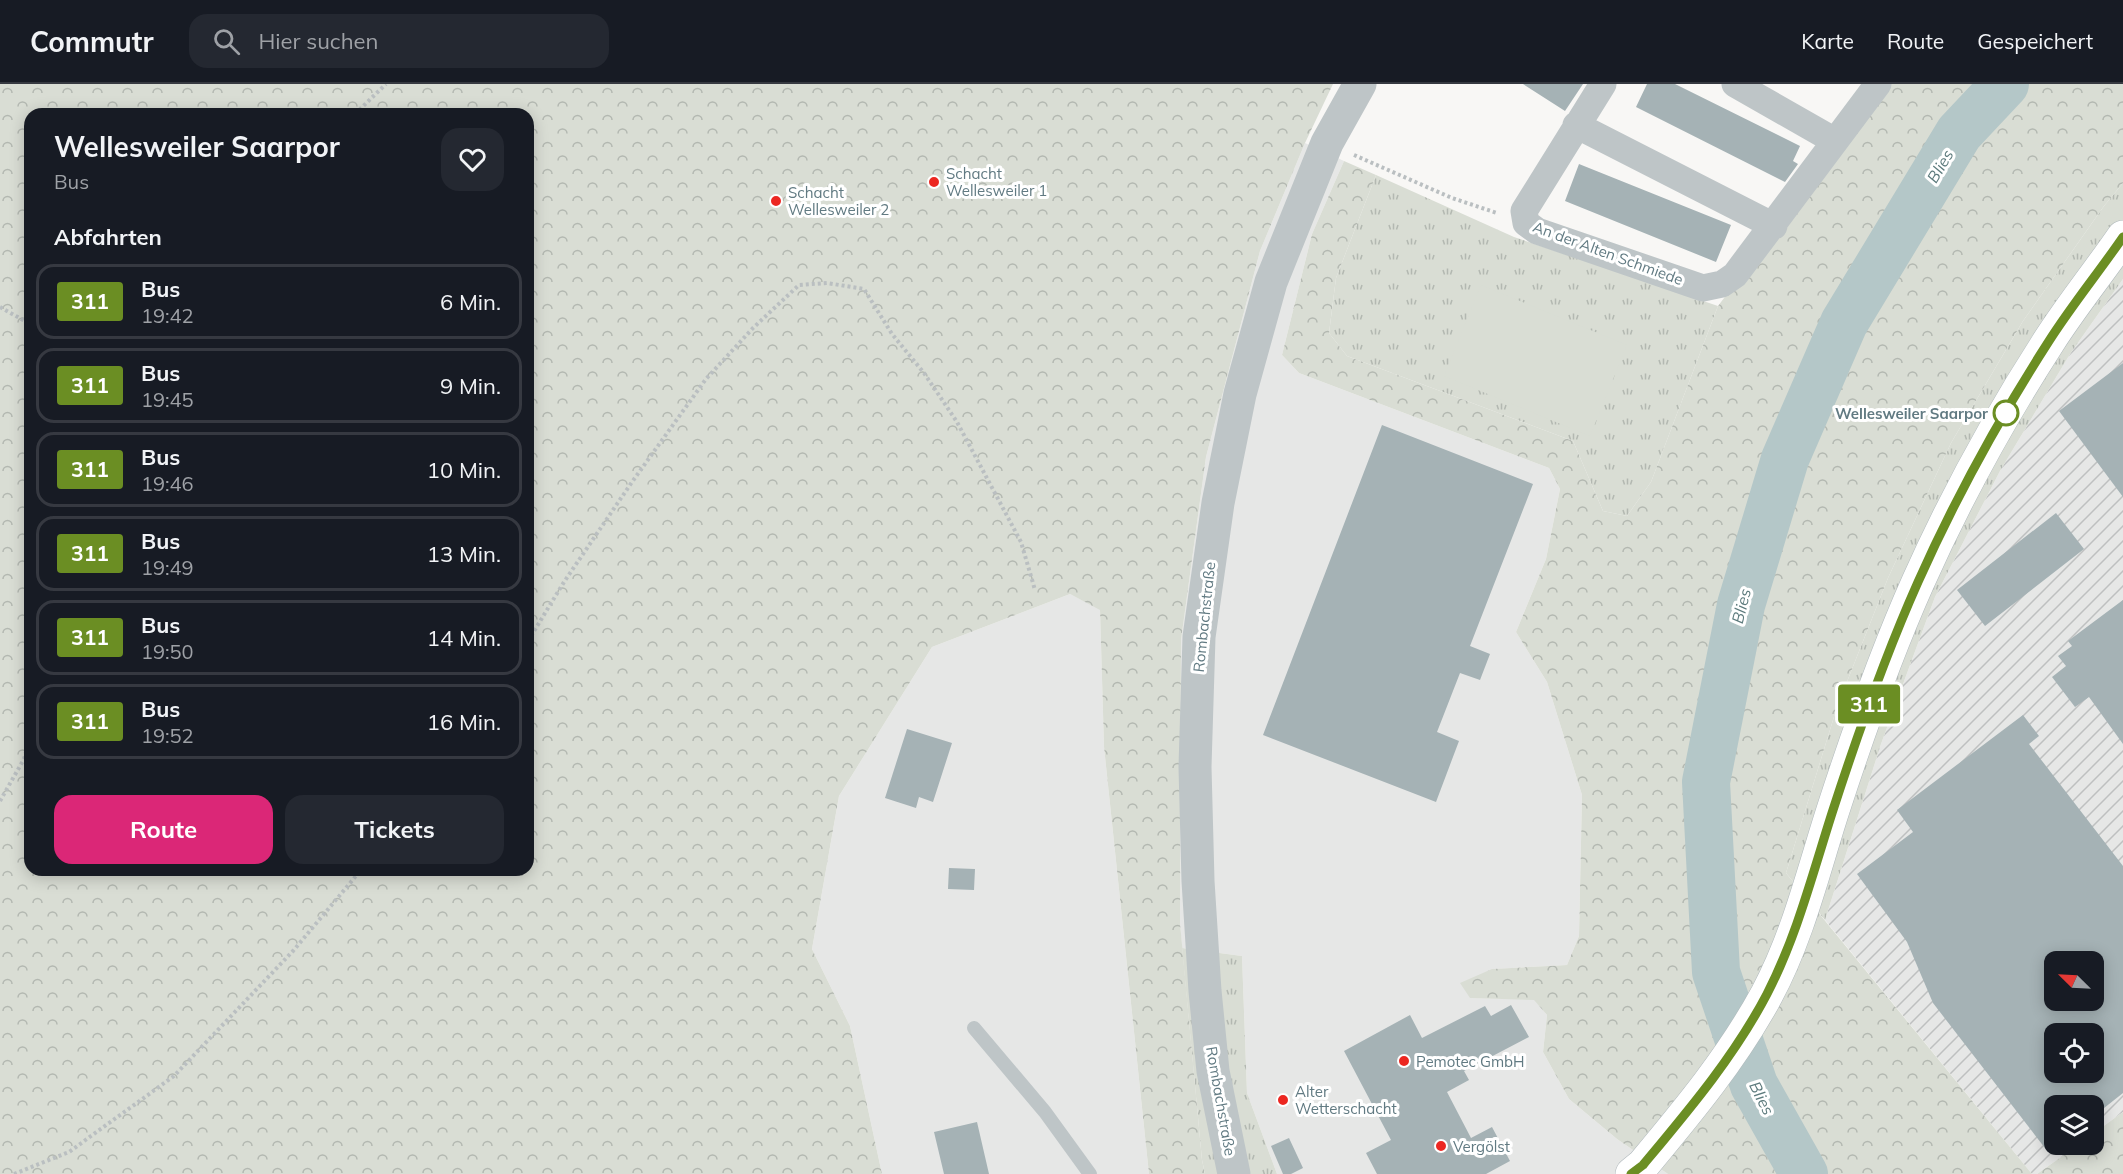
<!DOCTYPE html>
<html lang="de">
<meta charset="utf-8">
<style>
:root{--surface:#171b24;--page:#242831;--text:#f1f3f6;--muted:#9ea1a6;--line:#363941;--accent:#db2777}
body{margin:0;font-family:Mulish,sans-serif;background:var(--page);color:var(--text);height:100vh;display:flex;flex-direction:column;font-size:22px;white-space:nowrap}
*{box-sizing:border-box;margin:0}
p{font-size:20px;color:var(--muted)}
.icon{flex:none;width:33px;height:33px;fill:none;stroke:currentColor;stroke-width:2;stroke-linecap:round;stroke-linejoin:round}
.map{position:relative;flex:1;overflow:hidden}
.details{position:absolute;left:24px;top:24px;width:510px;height:768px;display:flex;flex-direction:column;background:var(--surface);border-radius:18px;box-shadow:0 3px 15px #0003}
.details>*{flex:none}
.badge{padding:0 12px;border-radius:4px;font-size:21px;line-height:39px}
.needle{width:39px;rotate:294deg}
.buttons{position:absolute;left:2044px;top:867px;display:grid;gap:12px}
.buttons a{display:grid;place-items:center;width:60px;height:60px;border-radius:12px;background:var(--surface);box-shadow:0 3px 15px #0003;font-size:30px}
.map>.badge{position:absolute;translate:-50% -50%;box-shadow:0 0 0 3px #fff}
h2{padding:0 30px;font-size:22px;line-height:54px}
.round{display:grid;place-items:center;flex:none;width:63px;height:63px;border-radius:18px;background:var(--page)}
.summary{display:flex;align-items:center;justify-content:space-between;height:102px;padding:0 30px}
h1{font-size:28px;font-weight:700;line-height:45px}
.action{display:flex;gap:12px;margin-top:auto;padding:12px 30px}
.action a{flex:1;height:69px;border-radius:18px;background:var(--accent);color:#fff;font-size:24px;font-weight:700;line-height:69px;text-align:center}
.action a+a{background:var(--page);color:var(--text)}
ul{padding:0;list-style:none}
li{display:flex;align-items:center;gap:18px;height:75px;margin:0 12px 9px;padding:0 18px;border:3px solid var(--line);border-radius:18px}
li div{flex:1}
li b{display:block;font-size:22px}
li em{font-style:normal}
li .badge{min-width:66px;font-weight:700;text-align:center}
header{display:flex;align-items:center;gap:36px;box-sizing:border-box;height:84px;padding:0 30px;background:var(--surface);border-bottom:2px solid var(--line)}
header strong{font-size:28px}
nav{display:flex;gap:33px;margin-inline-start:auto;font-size:21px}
.search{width:420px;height:54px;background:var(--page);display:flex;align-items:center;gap:15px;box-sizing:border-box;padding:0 21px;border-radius:18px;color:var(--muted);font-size:22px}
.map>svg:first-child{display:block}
.built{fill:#e6e7e6}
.industrial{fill:url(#industrial-furrows);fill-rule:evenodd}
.grass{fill:url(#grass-tufts)}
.forest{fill:url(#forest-crowns);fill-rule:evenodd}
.green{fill:#d9ddd4}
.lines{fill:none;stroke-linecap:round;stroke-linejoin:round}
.river{stroke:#b4c7c8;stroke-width:48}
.building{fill:#a5b2b5;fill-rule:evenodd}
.secondary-casing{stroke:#b0b9bc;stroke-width:34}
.path{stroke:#babfc1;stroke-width:4;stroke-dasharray:3 3;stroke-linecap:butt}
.service{stroke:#bec5c7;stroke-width:14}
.minor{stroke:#bec5c7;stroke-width:27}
.tertiary{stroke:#bec5c7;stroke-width:33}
.secondary{stroke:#fff;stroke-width:33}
.line-casing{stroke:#fff;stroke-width:14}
.line{stroke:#6b8e23;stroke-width:9}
.poi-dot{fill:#ec2721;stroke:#fff;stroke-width:2}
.stop-dot{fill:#fff;stroke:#6b8e23;stroke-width:3}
.labels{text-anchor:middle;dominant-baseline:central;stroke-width:6;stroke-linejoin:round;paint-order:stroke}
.poi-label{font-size:15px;fill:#617a82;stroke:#fff;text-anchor:start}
.street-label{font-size:15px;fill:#617a82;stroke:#fff}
.stop-label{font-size:15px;font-weight:bold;fill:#617a82;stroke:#fff;text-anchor:end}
.water-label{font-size:16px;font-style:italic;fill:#5c7a7c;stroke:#fff}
</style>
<header>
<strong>Commutr</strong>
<div class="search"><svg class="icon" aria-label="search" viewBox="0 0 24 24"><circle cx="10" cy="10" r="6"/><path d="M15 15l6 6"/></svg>Hier suchen</div>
<nav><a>Karte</a><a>Route</a><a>Gespeichert</a></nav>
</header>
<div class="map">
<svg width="2123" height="1090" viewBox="0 0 2123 1090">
<defs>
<pattern id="industrial-furrows" width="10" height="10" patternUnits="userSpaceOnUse" patternTransform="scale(1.5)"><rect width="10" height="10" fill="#e6e7e6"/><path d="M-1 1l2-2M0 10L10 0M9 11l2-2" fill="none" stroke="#bec0c0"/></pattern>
<pattern id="grass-tufts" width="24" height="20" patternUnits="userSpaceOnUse" patternTransform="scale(1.5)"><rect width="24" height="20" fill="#d9ddd4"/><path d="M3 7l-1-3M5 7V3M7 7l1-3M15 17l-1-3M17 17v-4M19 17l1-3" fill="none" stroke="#b3b8b1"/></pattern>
<pattern id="forest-crowns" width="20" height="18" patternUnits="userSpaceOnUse" patternTransform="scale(1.5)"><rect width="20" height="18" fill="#d9ddd4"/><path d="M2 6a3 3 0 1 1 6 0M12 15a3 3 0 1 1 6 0" fill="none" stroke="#b3b8b1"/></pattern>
</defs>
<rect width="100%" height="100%" fill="#f8f7f5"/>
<!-- built -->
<path class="built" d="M1305 59 1344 77 1312 150 1282 271 1299 289 1549 384 1560 405 1546 475 1516 548 1547 598 1582 711 1579 852 1567 881 1493 885 1470 914 1534 915 1547 931 1543 968 1569 1015 1617 1055 1668 1090H1277L1247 1009 1242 872 1182 864 1180 839 1181 556 1206 373 1260 167Z
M1070 510 1100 525 1104 663 1149 1090H882L850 942 812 865 839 712 932 563Z"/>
<!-- industrial -->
<path class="industrial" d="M2123 195V1028L2094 1049V1022H2055V1060L2078 1061 2037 1090H2032L1825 836 1881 660 1935 513 2000 387 2070 270ZM2055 878H2094V916H2055ZM2055 950H2094V988H2055Z"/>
<!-- grass -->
<path class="grass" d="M1376 91 1514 153 1718 222 1651 398 1627 432 1603 427 1573 357 1347 272 1329 249 1336 194Z
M2123 99V195L2070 270 2000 387 1935 513 1881 660 1825 836 1786 789 1837 623 1888 494 1951 359 2023 237 2104 122Z
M1182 864 1242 872 1247 1009 1277 1090H1205L1202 1076Z"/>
<!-- forest -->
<path class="forest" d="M0 0H1333L1305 59 1260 167 1206 373 1181 556 1180 839 1202 1076 1205 1090H1149L1104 663 1100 526 1070 510 932 563 839 712 812 865 850 942 882 1090H0ZM30 30H528V786H30Z
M1886 0H2123V99L2104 122 2023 237 1951 359 1888 494 1837 623 1786 789 2032 1090H1668L1617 1055 1569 1015 1543 968 1547 931 1534 916 1470 914 1460 899 1492 885 1567 881 1579 852 1582 711 1547 598 1516 548 1546 475 1560 405 1549 384 1299 289 1282 271 1312 150 1344 77 1376 91 1336 194 1329 249 1347 272 1573 357 1603 427 1627 432 1651 398 1718 222Z
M2123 1028V1090H2037L2078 1061 2094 1060V1049Z"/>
<!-- green -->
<path class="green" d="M1481 201 1627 261 1590 352 1444 292Z"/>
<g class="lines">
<!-- river -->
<path class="river" d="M1804 1090 1754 1001 1716 888 1706 698 1741 521 1785 375 1844 239 1959 49 2005 0"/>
</g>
<!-- building -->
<path class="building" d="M1523 0H1583L1565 27Z
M1647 0H1675L1800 62 1793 77 1798 80 1785 98 1636 23Z
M1579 80 1731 141 1716 178 1565 117Z
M2123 279V413L2059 327Z
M1382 341 1533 400 1470 562 1490 570 1480 596 1460 589 1437 648 1459 657 1436 718 1263 651Z
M2056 429 2084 465 1985 542 1957 506Z
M2123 516V660L2089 613 2075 623 2052 593 2066 582 2058 572 2072 562 2068 557Z
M2023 631 2039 652 2029 660 2123 782V1009L2094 1032V1022H2055V1060H2058L2048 1068 1933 919 1907 858 1857 790 1913 748 1897 726ZM2055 878H2094V916H2055ZM2055 950H2094V988H2055Z
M907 645 952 659 933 718 919 713 916 724 885 714Z
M949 784 975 785 974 806 948 805Z
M1511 921 1529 953 1464 987 1469 996 1447 1008 1471 1054 1492 1043 1510 1077 1486 1090H1377L1366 1069 1391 1056 1344 967 1410 931 1422 954 1485 922 1491 932Z
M977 1038 989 1090H944L934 1048Z
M1289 1054 1303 1084 1291 1090H1283L1271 1062Z"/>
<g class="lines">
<defs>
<path id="secondary" d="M1632 1090 1643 1081C1688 1027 1733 973 1767 910 1798 852 1813 788 1833 726 1858 649 1885 572 1918 498 1955 415 2000 333 2049 257 2072 221 2099 188 2123 153"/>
</defs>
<!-- secondary casing -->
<use href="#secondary" class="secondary-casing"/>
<!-- path -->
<path class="path" d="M355 30 386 0
M1354 71 1452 114 1497 129
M0 223 30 240
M528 557 564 498 632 398 706 295 753 244 799 201 827 199 864 205 892 250 924 289 957 338 1021 458 1035 506
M0 717 24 675 30 654
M14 1090 69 1068 174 992 293 867 361 786"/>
<!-- service -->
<path class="service" d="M974 944 1045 1028 1090 1090"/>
<!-- minor -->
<path class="minor" d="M1603 0 1524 127 1526 139 1537 147 1703 204 1722 200 1735 191 1878 0
M1735 0 1835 57
M1576 41 1774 142"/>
<!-- tertiary -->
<path class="tertiary" d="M1234 1090 1213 987 1205 907 1198 797 1195 683 1199 553 1218 419 1240 310 1271 198 1327 59 1360 0"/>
<!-- secondary -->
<use href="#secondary" class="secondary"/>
</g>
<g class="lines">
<defs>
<path id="line" d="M1631 1090 1643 1081C1688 1027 1734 973 1767 910 1797 852 1813 788 1833 726 1858 649 1885 572 1918 498 1955 415 2000 333 2049 257 2072 221 2099 188 2123 153"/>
</defs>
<!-- line casing -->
<use href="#line" class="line-casing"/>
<!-- line -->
<use href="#line" class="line"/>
</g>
<!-- markers -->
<g class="poi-dot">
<circle cx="934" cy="98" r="6"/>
<circle cx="776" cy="117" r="6"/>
<circle cx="1404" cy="977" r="6"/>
<circle cx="1283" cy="1016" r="6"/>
<circle cx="1441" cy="1062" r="6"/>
</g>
<circle class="stop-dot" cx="2006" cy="329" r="12"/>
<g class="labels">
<!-- poi labels -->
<g class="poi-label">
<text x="946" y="89">Schacht<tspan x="946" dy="17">Wellesweiler 1</tspan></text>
<text x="788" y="108">Schacht<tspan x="788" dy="17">Wellesweiler 2</tspan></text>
<text x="1416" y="977">Pemotec GmbH</text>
<text x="1295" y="1007">Alter<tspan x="1295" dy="17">Wetterschacht</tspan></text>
<text x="1453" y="1062">Vergölst</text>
</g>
<!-- street labels -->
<g class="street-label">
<text transform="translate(1608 169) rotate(20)">An der Alten Schmiede</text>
<text transform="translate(1204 533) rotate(-84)">Rombachstraße</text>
<text transform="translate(1221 1017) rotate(80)">Rombachstraße</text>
</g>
<!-- stop labels -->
<g class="stop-label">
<text x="1988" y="329">Wellesweiler Saarpor</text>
</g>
<!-- water labels -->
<g class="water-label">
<text transform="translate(1940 82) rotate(-59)">Blies</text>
<text transform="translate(1741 522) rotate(-76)">Blies</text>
<text transform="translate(1762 1014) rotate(63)">Blies</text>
</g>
</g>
</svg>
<div class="buttons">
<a><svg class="needle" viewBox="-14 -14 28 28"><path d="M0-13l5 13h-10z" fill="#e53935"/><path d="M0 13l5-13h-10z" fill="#9ea1a6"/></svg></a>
<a><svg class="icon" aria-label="locate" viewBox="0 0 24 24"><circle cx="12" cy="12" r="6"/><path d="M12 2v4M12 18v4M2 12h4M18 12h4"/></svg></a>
<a><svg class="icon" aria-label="layers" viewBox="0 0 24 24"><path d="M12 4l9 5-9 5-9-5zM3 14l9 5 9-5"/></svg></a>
</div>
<b class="badge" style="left:1869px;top:620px;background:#6b8e23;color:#fff">311</b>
<section class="details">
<div class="summary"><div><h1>Wellesweiler Saarpor</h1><p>Bus</p></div><a class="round"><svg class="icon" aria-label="heart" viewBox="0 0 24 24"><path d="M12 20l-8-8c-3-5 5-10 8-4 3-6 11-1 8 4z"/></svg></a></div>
<h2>Abfahrten</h2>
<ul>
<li><span class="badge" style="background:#6b8e23;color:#fff">311</span><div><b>Bus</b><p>19:42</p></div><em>6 Min.</em></li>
<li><span class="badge" style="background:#6b8e23;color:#fff">311</span><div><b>Bus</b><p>19:45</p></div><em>9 Min.</em></li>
<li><span class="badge" style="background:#6b8e23;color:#fff">311</span><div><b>Bus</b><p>19:46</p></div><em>10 Min.</em></li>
<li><span class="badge" style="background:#6b8e23;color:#fff">311</span><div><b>Bus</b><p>19:49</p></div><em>13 Min.</em></li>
<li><span class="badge" style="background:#6b8e23;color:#fff">311</span><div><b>Bus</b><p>19:50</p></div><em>14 Min.</em></li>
<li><span class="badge" style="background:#6b8e23;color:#fff">311</span><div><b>Bus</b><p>19:52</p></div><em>16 Min.</em></li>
</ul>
<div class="action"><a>Route</a><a>Tickets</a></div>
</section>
</div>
